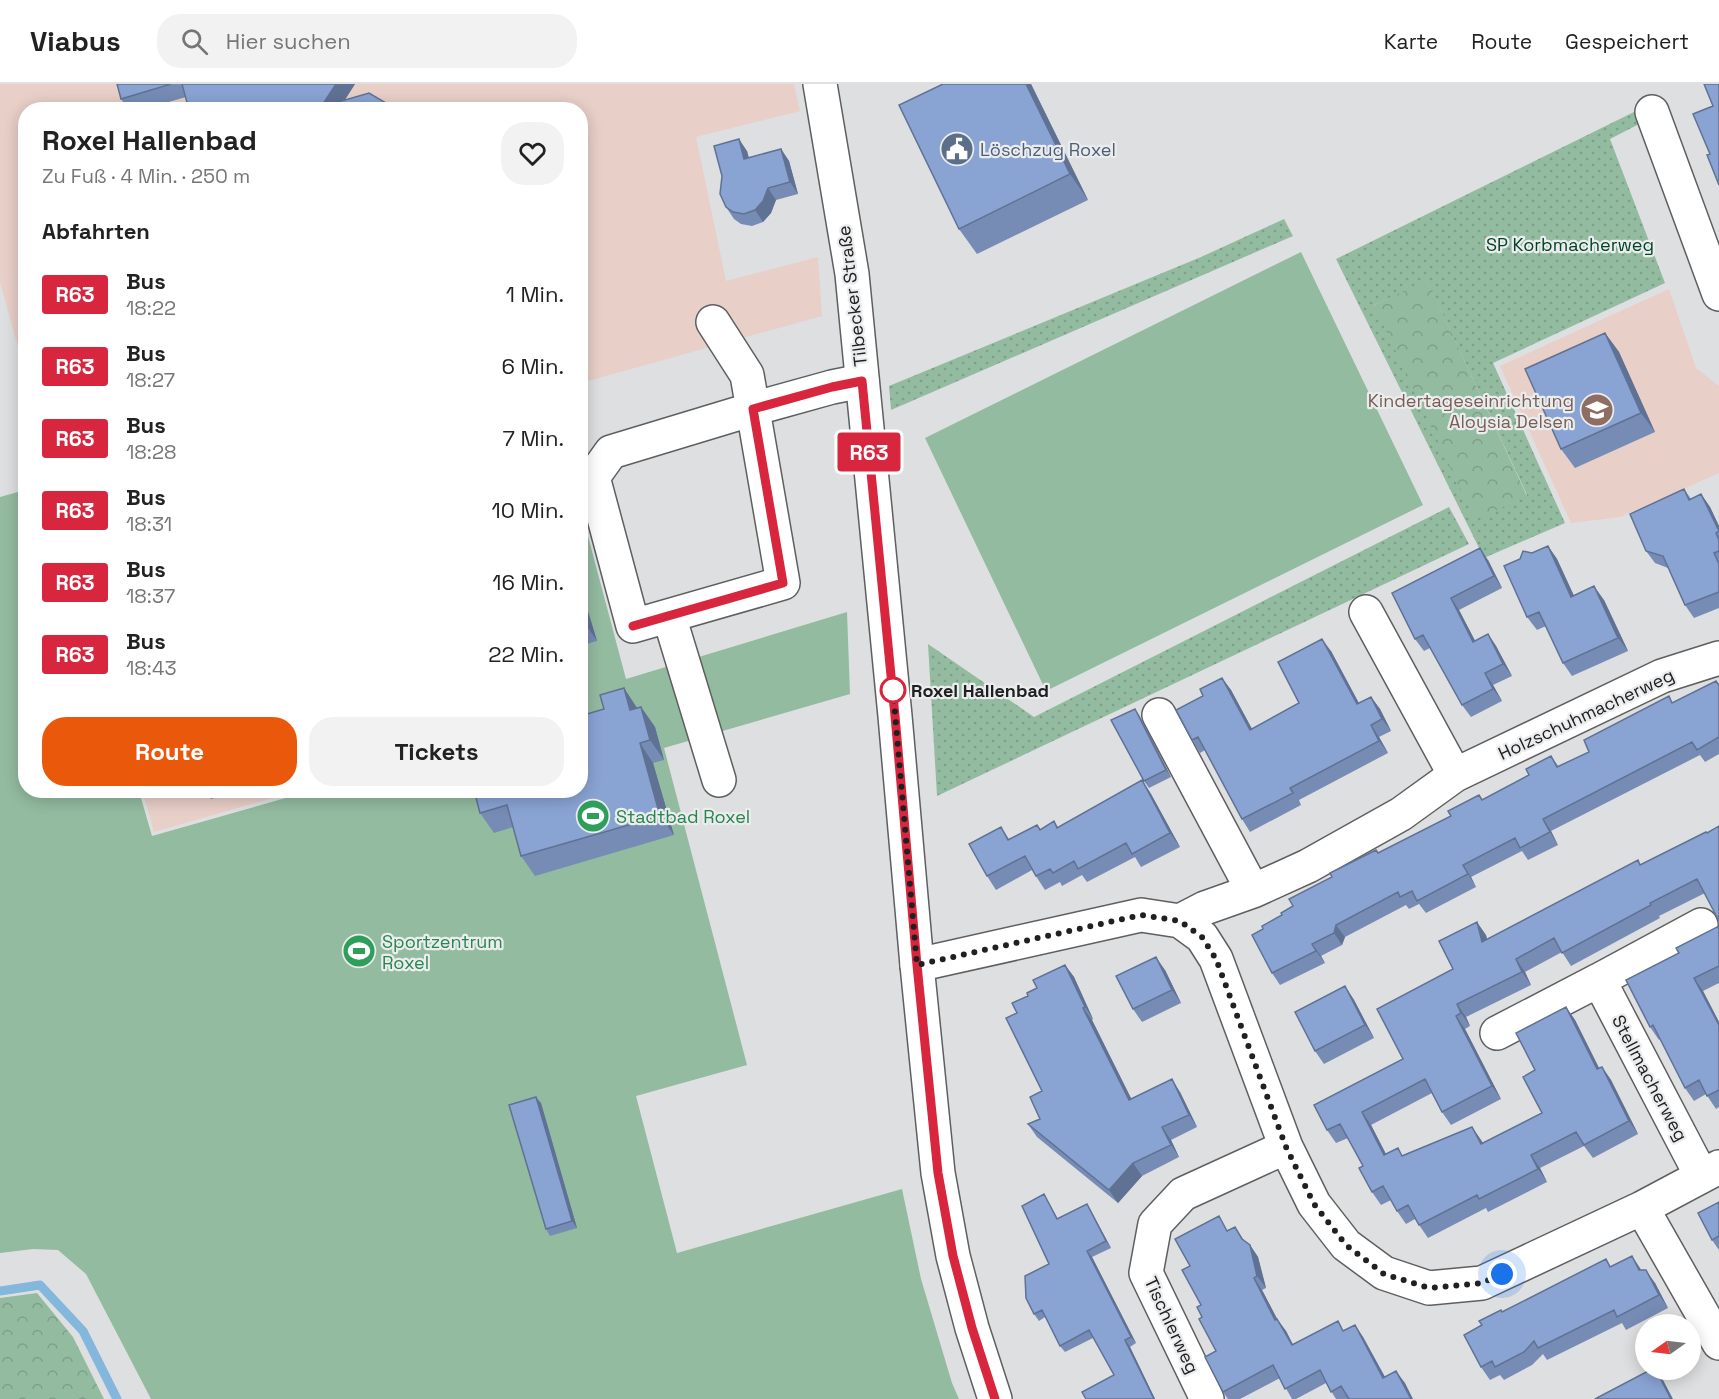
<!DOCTYPE html>
<html lang="de">
<meta charset="utf-8">
<style>
:root{--surface:#fff;--page:#f2f2f2;--text:#222;--muted:#767676;--line:#e0e0e0;--accent:#ea580c}
body{margin:0;font-family:"Space Grotesk",sans-serif;background:var(--page);color:var(--text);height:100vh;display:flex;flex-direction:column;font-size:22px;white-space:nowrap}
*{box-sizing:border-box;margin:0}
p{font-size:20px;color:var(--muted)}
.icon{flex:none;width:33px;height:33px;fill:none;stroke:currentColor;stroke-width:2;stroke-linecap:round;stroke-linejoin:round}
.map{position:relative;flex:1;overflow:hidden}
.sheet{position:absolute;left:18px;top:18px;width:570px;height:696px;display:flex;flex-direction:column;background:var(--surface);border-radius:24px;box-shadow:0 3px 15px #0003}
.sheet>*{flex:none}
.badge{padding:0 12px;border-radius:4px;font-size:21px;line-height:39px}
.needle{width:39px;rotate:256deg}
.fabs{position:absolute;left:1635px;top:1230px;display:grid;gap:12px}
.fabs a{display:grid;place-items:center;width:66px;height:66px;border-radius:50%;background:var(--surface);box-shadow:0 3px 15px #0003;font-size:30px}
.you{position:absolute;width:30px;height:30px;margin:-15px;border:4px solid #fff;border-radius:50%;background:#1a73e8;box-shadow:0 0 0 9px #1a73e833}
.map>.badge{position:absolute;translate:-50% -50%;box-shadow:0 0 0 3px #fff}
h2{padding:0 24px;font-size:22px;line-height:54px}
.round{display:grid;place-items:center;flex:none;width:63px;height:63px;border-radius:24px;background:var(--page)}
.head{display:flex;align-items:center;justify-content:space-between;height:102px;padding:0 24px}
h1{font-size:28px;font-weight:700;line-height:45px}
.primary-button{display:flex;gap:12px;margin-top:auto;padding:12px 24px}
.primary-button a{flex:1;height:69px;border-radius:24px;background:var(--accent);color:#fff;font-size:24px;font-weight:700;line-height:69px;text-align:center}
.primary-button a+a{background:var(--page);color:var(--text)}
ul{padding:0;list-style:none}
li{display:flex;align-items:center;gap:18px;height:72px;padding:0 24px}
li div{flex:1}
li b{display:block;font-size:22px}
li em{font-style:normal}
li .badge{min-width:66px;font-weight:700;text-align:center}
header{display:flex;align-items:center;gap:36px;box-sizing:border-box;height:84px;padding:0 30px;background:var(--surface);border-bottom:2px solid var(--line)}
header strong{font-size:28px}
nav{display:flex;gap:33px;margin-inline-start:auto;font-size:21px}
.search{width:420px;height:54px;background:var(--page);display:flex;align-items:center;gap:15px;box-sizing:border-box;padding:0 21px;border-radius:24px;color:var(--muted);font-size:22px}
.map>svg:first-child{display:block}
.education{fill:#e8cfc8}
.grass{fill:url(#grass-dots);fill-rule:evenodd}
.forest{fill:url(#forest-crowns)}
.pitch{fill:#93bba0}
.lines{fill:none;stroke-linecap:round;stroke-linejoin:round}
.stream{stroke:#84b7dc;stroke-width:9}
.minor-casing{stroke:#5e5f60;stroke-width:36}
.major-casing{stroke:#5e5f60;stroke-width:36}
.minor{stroke:#fff;stroke-width:33}
.major{stroke:#fff;stroke-width:33}
.wall{fill:#768cb5}
.shaded-wall{fill:#607294}
.building{fill:#89a3d3;stroke:#607294;stroke-width:1.5}
.line-casing{stroke:#fff;stroke-width:14}
.line{stroke:#d7263d;stroke-width:9}
.walk{stroke:#202021;stroke-width:6;stroke-dasharray:0 10.8}
.stop-dot{fill:#fff;stroke:#d7263d;stroke-width:3}
.labels{text-anchor:middle;dominant-baseline:central;stroke-width:4.5;stroke-linejoin:round;paint-order:stroke}
.service-label{font-size:18px;fill:#4e5e75;stroke:#ebecee;text-anchor:start}
.park-label{font-size:18px;fill:#004423;stroke:#ebecee}
.street-label{font-size:18px;fill:#202021;stroke:#ebecee}
.education-label{font-size:18px;fill:#785e54;stroke:#ebecee;text-anchor:end}
.stop-label{font-size:18px;font-weight:bold;fill:#202021;stroke:#ebecee;text-anchor:start}
.leisure-label{font-size:18px;fill:#27864d;stroke:#ebecee;text-anchor:start}
</style>
<header>
<strong>Viabus</strong>
<div class="search"><svg class="icon" aria-label="search" viewBox="0 0 24 24"><circle cx="10" cy="10" r="6"/><path d="M15 15l6 6"/></svg>Hier suchen</div>
<nav><a>Karte</a><a>Route</a><a>Gespeichert</a></nav>
</header>
<div class="map">
<svg width="1719" height="1315" viewBox="0 0 1719 1315">
<defs>
<pattern id="grass-dots" width="8" height="8" patternUnits="userSpaceOnUse" patternTransform="scale(1.5)"><rect width="8" height="8" fill="#93bba0"/><path d="M2 2h.1M6 6h.1" fill="none" stroke="#7ea08a" stroke-width="1.8" stroke-linecap="round"/></pattern>
<pattern id="forest-crowns" width="20" height="18" patternUnits="userSpaceOnUse" patternTransform="scale(1.5)"><rect width="20" height="18" fill="#93bba0"/><path d="M2 6a3 3 0 1 1 6 0M12 15a3 3 0 1 1 6 0" fill="none" stroke="#7ea08a"/></pattern>
</defs>
<rect width="100%" height="100%" fill="#dedfe1"/>
<!-- education -->
<path class="education" d="M0 0H794L800 27 696 53 726 197 818 173 822 232 581 299 580 26H26L25 289 0 198Z
M1669 205 1696 284 1719 302V389L1620 433 1571 439 1500 282Z
M142 706 297 707 154 748Z"/>
<!-- grass -->
<path class="grass" d="M1638 26 1643 38 1610 55 1665 199 1493 279 1565 439 1484 474 1336 175ZM1427 197 1527 411V412L1374 221Z
M1284 135 1293 152 891 326 889 302 1201 173Z
M1449 423 1469 460 937 712 928 560 1034 633Z"/>
<!-- forest -->
<path class="forest" d="M1427 196 1527 412 1475 436 1374 221Z
M37 1209 73 1253 104 1315H0V1214Z"/>
<!-- pitch -->
<path class="pitch" d="M1301 168 1423 421 1046 607 925 354Z
M25 406 26 706 139 707 152 752 310 707 580 706 581 426 626 595 847 528 850 610 664 664 747 981 636 1012 677 1169 902 1105 921 1195 952 1299 959 1315H151L86 1190 58 1166 33 1165 0 1169V413Z"/>
<g class="lines">
<!-- stream -->
<path class="stream" d="M0 1207 40 1201 83 1247 117 1315"/>
<defs>
<path id="minor" d="M1652 28 1719 210
M713 238 747 291 783 499 633 542 593 393 611 368 753 325 832 303 862 297
M1366 528 1455 691
M669 532 719 696
M1159 631 1253 807
M1180 837 1202 853 1216 875 1286 1063 1314 1120 1346 1161 1384 1189 1429 1204 1482 1199 1642 1124 1719 1083
M917 881 1141 831 1180 837 1205 824 1253 807 1308 782 1401 730 1455 691 1662 592 1719 574
M1599 896 1701 841
M1497 949 1599 896 1701 1091
M1642 1124 1719 1259
M1207 1315 1146 1189 1155 1140 1183 1110 1286 1063"/>
<path id="major" d="M820 0 852 190 895 632 917 881 938 1089 953 1172 972 1244 995 1315"/>
</defs>
<!-- minor casing -->
<use href="#minor" class="minor-casing"/>
<!-- major casing -->
<use href="#major" class="major-casing"/>
<!-- minor -->
<use href="#minor" class="minor"/>
<!-- major -->
<use href="#major" class="major"/>
</g>
<!-- wall -->
<path class="wall" d="M117 0H355L345 16 398 26 186 13 141 26H129L121 15Z
M1031 0 1088 116 977 170 959 145Z
M781 65 789 77 798 110 776 116 771 129 763 138 752 142 741 140 734 135 726 123 747 67 749 74Z
M1605 249 1619 268 1655 348 1575 384 1561 365Z
M1684 405 1691 415 1701 410 1710 423 1719 442V524L1694 534 1685 521 1668 484 1655 479 1646 467Z
M1548 462 1557 475 1574 512 1604 516 1628 567 1572 592 1563 579 1546 542 1537 546 1527 533 1532 469Z
M1488 476 1502 504 1459 526 1475 557 1488 550 1496 562 1512 592 1493 601 1502 617 1471 633 1462 621 1430 564 1424 567 1415 555 1392 509Z
M580 507 583 511 597 557 580 562Z
M1331 567 1359 619 1371 613 1380 625 1391 647 1379 653 1388 669 1299 716 1301 721 1250 748 1242 735 1205 666 1200 669 1192 656 1222 594 1231 606 1252 645 1299 619Z
M1719 600V670L1705 678 1700 671 1551 747 1558 761 1528 776 1522 767 1471 793 1476 803 1426 829 1419 820 1409 825 1406 821 1345 853 1342 861 1321 872 1325 879 1280 901 1272 889 1263 845 1332 793 1376 766 1378 769 1451 732 1479 711 1482 716 1529 691 1551 672 1559 683 1589 668 1673 619Z
M624 604 637 624 641 623 655 643 664 676 653 679 674 751 535 792 521 772 513 743 494 749 480 729 604 625Z
M1139 631 1171 693 1149 704 1144 697Z
M1142 696 1151 710 1180 763 1141 783 1135 773 1087 798 1082 791 1062 802 1060 798 1045 806 1032 786 996 806 987 792 1001 743 1009 755 1037 741 1041 746 1054 737 1058 743Z
M205 706H240L211 715Z
M1706 748 1705 809 1659 832 1660 834 1571 882 1562 868 1525 888 1531 901 1466 933 1470 942 1465 945 1501 1015 1451 1041 1442 1028 1432 1009 1371 1041 1386 1070 1403 1071 1472 1043 1483 1059 1542 1029 1535 986 1566 923 1575 936 1599 984 1602 983 1611 996 1638 1050 1593 1074 1584 1062 1540 1084 1547 1098 1488 1128 1486 1124 1428 1154 1415 1135 1406 1140 1397 1127 1391 1116 1381 1121 1372 1108 1363 1082 1348 1054 1336 1059 1327 1046 1403 975 1453 885 1486 851 1487 856Z
M1719 842V899L1703 907 1719 938V1023L1716 1025 1706 1010 1694 1017 1685 1004 1660 955 1659 956 1650 943 1679 869Z
M1065 881 1074 893 1093 935 1092 936 1131 1015 1180 1008 1197 1043 1171 1056 1179 1073 1142 1092 1118 1119 1037 1053 1028 1040 1040 1035 1042 1007 1017 929 1028 912Z
M1165 886 1181 919 1142 938 1133 925Z
M1345 902 1354 916 1374 954 1324 980 1315 967Z
M541 1019 577 1144 550 1152 546 1145Z
M1048 1117 1058 1135 1091 1127 1111 1164 1092 1173 1136 1259 1130 1263 1155 1315H1086L1114 1291 1093 1254 1065 1268 1060 1262 1045 1233 1039 1237 1034 1230 1049 1180Z
M1719 1118V1166L1712 1156Z
M1235 1143 1245 1158 1250 1161 1258 1173 1266 1204 1262 1206 1277 1235 1286 1247 1293 1261 1344 1246 1355 1241 1363 1253 1385 1293 1405 1299 1348 1315H1336L1326 1299 1296 1315H1292L1280 1294 1240 1315H1228L1223 1308 1216 1267 1202 1233 1201 1221 1190 1182 1229 1146Z
M1606 1175 1611 1183 1641 1186 1655 1199 1668 1224 1626 1246 1622 1239 1547 1276 1543 1270 1532 1281 1504 1296 1500 1291 1490 1296 1481 1283 1502 1228Z"/>
<!-- shaded-wall -->
<path class="shaded-wall" d="M336 0H355L338 26 321 23Z
M1026 0H1031L1088 116 1070 90Z
M739 55 747 67 752 87 744 75Z
M781 65 789 77 798 110 790 98Z
M768 104 776 116 771 129 763 138 755 126Z
M1605 249 1619 268 1655 348 1641 329Z
M1701 410 1710 423 1719 442V448Z
M1548 462 1557 475 1581 527 1571 513Z
M1480 464 1488 476 1502 504 1494 492Z
M1594 502 1604 516 1628 567 1618 554Z
M580 507 583 511 597 557 584 538 580 527Z
M1451 514 1459 526 1482 570 1473 558Z
M1488 550 1496 562 1512 592 1503 580Z
M1322 555 1331 567 1366 633 1357 620Z
M1485 589 1493 601 1502 617 1493 605Z
M1222 594 1231 606 1259 658 1250 646Z
M624 604 637 624 630 626Z
M1371 613 1380 625 1391 647 1382 635Z
M641 623 655 643 664 676 650 656Z
M1135 625 1139 631 1171 693 1166 686Z
M1371 641 1379 653 1388 669 1379 657Z
M640 659 653 679 674 751 660 732Z
M1142 696 1151 710 1180 763 1170 749Z
M1543 735 1551 747 1558 761 1550 748Z
M1463 781 1471 793 1476 803 1468 790Z
M1477 838 1486 851 1491 871 1482 858Z
M1336 841 1345 853 1342 861 1334 849Z
M1312 860 1321 872 1325 879 1316 867Z
M1156 873 1165 886 1181 919 1172 906Z
M1516 875 1525 888 1531 901 1522 888Z
M1065 881 1074 893 1093 935 1085 923Z
M1694 894 1703 907 1719 938V942Z
M1345 902 1354 916 1374 954 1365 941Z
M1457 920 1466 933 1470 942 1461 929Z
M1566 923 1575 936 1606 998 1597 985Z
M1083 924 1092 936 1138 1028 1129 1016Z
M1456 932 1465 945 1501 1015 1492 1002Z
M1602 983 1611 996 1638 1050 1629 1037Z
M1172 995 1180 1008 1197 1043 1189 1031Z
M536 1013 541 1019 577 1144 572 1137Z
M1362 1028 1371 1041 1393 1084 1384 1071Z
M1162 1043 1171 1056 1179 1073 1171 1061Z
M1472 1043 1481 1056 1490 1073 1481 1060Z
M1531 1071 1540 1084 1547 1098 1538 1085Z
M1133 1079 1142 1092 1118 1119 1109 1106Z
M1087 1120 1091 1127 1111 1164 1106 1157Z
M1250 1161 1258 1173 1266 1204 1257 1192Z
M1087 1167 1092 1173 1136 1259 1131 1253Z
M1632 1172 1640 1184 1647 1198 1639 1186Z
M1646 1186 1655 1199 1668 1224 1659 1211Z
M1254 1194 1262 1206 1284 1248 1275 1236Z
M1277 1235 1286 1247 1300 1274 1292 1261Z
M1355 1241 1363 1253 1392 1306 1383 1294Z
M1125 1256 1130 1263 1155 1315H1154Z
M1656 1286 1663 1296 1673 1315H1671Z
M1396 1287 1405 1299 1413 1315H1411Z"/>
<!-- building -->
<path class="building" d="M117 0H171L121 15Z
M182 0H336L321 23 369 9 398 26H189Z
M943 0H1026L1070 90 959 145 899 21Z
M1704 0H1719V101L1707 71 1710 70 1693 30 1713 22Z
M504 19 505 26H480Z
M739 55 744 75 781 65 790 98 768 104 763 117 755 126 744 130 733 128 726 123 720 110 722 92 714 62Z
M1605 249 1641 329 1561 365 1525 285Z
M1684 405 1689 416 1701 410 1719 447 1716 449 1719 456V467L1714 469 1719 480V508L1685 521 1663 472 1646 467 1630 430Z
M1548 462 1571 513 1594 502 1618 554 1563 579 1539 528 1527 533 1504 482 1520 475 1523 467 1532 469Z
M1480 464 1494 492 1451 514 1473 558 1488 550 1503 580 1485 589 1493 605 1462 621 1423 551 1415 555 1392 509Z
M580 527 584 538 580 539Z
M1322 555 1357 620 1371 613 1382 635 1371 641 1379 657 1290 704 1293 709 1242 735 1198 653 1192 656 1176 626 1203 612 1200 605 1222 594 1250 646 1299 619 1278 578Z
M1716 597 1718 600H1719V653L1697 666 1692 658 1543 735 1550 748 1520 764 1515 754 1463 781 1468 790 1417 817 1412 807 1400 813 1398 808 1336 841 1334 849 1312 860 1316 867 1272 889 1252 851 1263 845 1262 842 1282 831 1281 829 1293 822 1289 815 1332 793 1330 789 1376 766 1378 769 1451 732 1448 727 1479 711 1482 716 1529 691 1526 685 1551 672 1557 683 1589 668 1584 656 1669 612 1672 619Z
M624 604 630 626 641 623 650 656 640 659 660 732 521 772 507 721 480 729 474 706H580V632L604 625 600 611Z
M1135 625 1166 686 1144 697 1111 636Z
M1142 696 1170 749 1132 770 1126 759 1078 785 1074 777 1053 789 1050 785 1036 792 1025 772 987 792 969 760 1001 743 1008 756 1037 741 1040 746 1054 737 1057 744Z
M1719 742V837L1697 795 1650 819 1651 821 1562 869 1554 854 1516 875 1522 888 1457 920 1461 929 1456 932 1492 1002 1442 1028 1425 995 1362 1028 1384 1071 1398 1064 1402 1072 1472 1043 1481 1060 1542 1029 1523 993 1535 986 1516 949 1566 923 1597 985 1602 983 1629 1037 1584 1061 1576 1048 1531 1071 1538 1085 1479 1115 1477 1111 1419 1141 1408 1121 1397 1127 1383 1102 1372 1108 1359 1084 1363 1082 1340 1040 1327 1046 1314 1021 1403 975 1377 925 1453 885 1439 857 1477 838 1482 858 1638 776 1640 781 1706 748 1707 749Z
M1719 842V882L1694 894 1719 941V1006L1707 1012 1699 996 1685 1004 1653 941 1650 943 1626 896 1679 869 1676 864Z
M1156 873 1172 906 1133 925 1116 892Z
M1065 881 1085 923 1083 924 1129 1016 1172 995 1189 1031 1162 1043 1171 1061 1133 1079 1109 1106 1028 1040 1040 1035 1030 1013 1042 1007 1006 934 1017 929 1012 919 1028 912 1027 909 1037 904 1033 896Z
M1345 902 1365 941 1315 967 1295 928Z
M536 1013 572 1137 546 1145 509 1021Z
M1044 1110 1057 1135 1087 1120 1106 1157 1087 1167 1131 1253 1125 1256 1154 1315H1086L1082 1308 1114 1291 1089 1246 1060 1262 1042 1226 1034 1230 1026 1214 1025 1192 1049 1180 1022 1122Z
M1719 1118V1152L1712 1156 1698 1129Z
M1219 1132 1227 1147 1235 1143 1242 1155 1250 1161 1257 1192 1254 1194 1275 1236 1277 1235 1292 1261 1338 1237 1343 1247 1355 1241 1383 1294 1396 1287 1411 1315H1349L1341 1302 1331 1308 1320 1286 1285 1305 1273 1281 1223 1308 1205 1273 1216 1267 1199 1235 1202 1233 1197 1223 1201 1221 1182 1186 1190 1182 1175 1155Z
M1632 1172 1639 1186H1646L1659 1211 1617 1233 1614 1226 1538 1264 1534 1257 1524 1268 1495 1283 1492 1277 1481 1283 1464 1251 1482 1241 1479 1237 1501 1226 1502 1228 1606 1175 1610 1183Z
M1650 1286H1656L1671 1315H1595Z"/>
<g class="lines">
<defs>
<path id="line" d="M633 542 783 499 753 325 832 303 862 297 895 632 917 881 938 1089 953 1172 972 1244 995 1315"/>
</defs>
<!-- line casing -->
<use href="#line" class="line-casing"/>
<!-- line -->
<use href="#line" class="line"/>
<!-- walk -->
<path class="walk" d="M893 606 917 881 1141 831 1180 837 1202 853 1216 875 1286 1063 1314 1120 1346 1161 1384 1190 1429 1204 1482 1199 1502 1190"/>
</g>
<!-- icons -->
<defs>
<symbol id="civic-disc" viewBox="-11 -11 22 22"><circle r="9.5" fill="#5c6f8a" stroke="#ebecee"/><path d="M-.6-6.5H3V-4.5H.6V-3L4-1V1h2V6H-6V1h2V-1L-.6-3ZM-1.2 2.5V6h2.4V2.5Z" fill="#fff"/></symbol>
<symbol id="school-disc" viewBox="-11 -11 22 22"><circle r="9.5" fill="#8d6e63" stroke="#ebecee"/><path d="M0-5L7-2L0 1L-7-2ZM-4 1L0 2.5L4 1V4Q0 6-4 4Z" fill="#fff"/></symbol>
<symbol id="stadium-disc" viewBox="-11 -11 22 22"><circle r="9.5" fill="#2e9e5b" stroke="#ebecee"/><path d="M0-5a6.5 5 0 1 0 0 10a6.5 5 0 1 0 0-10ZM-3.5-1.8h7v3.6h-7Z" fill="#fff"/></symbol>
</defs>
<g fill-rule="evenodd">
<use href="#civic-disc" x="938" y="46" width="38" height="38"/>
<use href="#school-disc" x="1578" y="307" width="38" height="38"/>
<use href="#stadium-disc" x="574" y="713" width="38" height="38"/>
<use href="#stadium-disc" x="340" y="848" width="38" height="38"/>
</g>
<!-- markers -->
<circle class="stop-dot" cx="893" cy="606" r="12"/>
<g class="labels">
<!-- service labels -->
<g class="service-label">
<text x="980" y="65">Löschzug Roxel</text>
</g>
<!-- park labels -->
<g class="park-label">
<text x="1570" y="160">SP Korbmacherweg</text>
</g>
<!-- street labels -->
<g class="street-label">
<text transform="translate(852 212) rotate(-97)">Tilbecker Straße</text>
<text transform="translate(1586 630) rotate(-25)">Holzschuhmacherweg</text>
<text transform="translate(1650 994) rotate(62)">Stellmacherweg</text>
<text transform="translate(1172 1241) rotate(65)">Tischlerweg</text>
</g>
<!-- education labels -->
<g class="education-label">
<text x="1574" y="316">Kindertageseinrichtung<tspan x="1574" dy="21">Aloysia Delsen</tspan></text>
</g>
<!-- stop labels -->
<g class="stop-label">
<text x="911" y="606">Roxel Hallenbad</text>
</g>
<!-- leisure labels -->
<g class="leisure-label">
<text x="616" y="732">Stadtbad Roxel</text>
<text x="382" y="857">Sportzentrum<tspan x="382" dy="21">Roxel</tspan></text>
</g>
</g>
</svg>
<div class="fabs">
<a><svg class="needle" viewBox="-14 -14 28 28"><path d="M0-13l5 13h-10z" fill="#e53935"/><path d="M0 13l5-13h-10z" fill="#767676"/></svg></a>
</div>
<div class="you" style="left:1502px;top:1190px"></div>
<b class="badge" style="left:869px;top:368px;background:#d7263d;color:#fff">R63</b>
<section class="sheet">
<div class="head"><div><h1>Roxel Hallenbad</h1><p>Zu Fuß · 4 Min. · 250 m</p></div><a class="round"><svg class="icon" aria-label="heart" viewBox="0 0 24 24"><path d="M12 20l-8-8c-3-5 5-10 8-4 3-6 11-1 8 4z"/></svg></a></div>
<h2>Abfahrten</h2>
<ul>
<li><span class="badge" style="background:#d7263d;color:#fff">R63</span><div><b>Bus</b><p>18:22</p></div><em>1 Min.</em></li>
<li><span class="badge" style="background:#d7263d;color:#fff">R63</span><div><b>Bus</b><p>18:27</p></div><em>6 Min.</em></li>
<li><span class="badge" style="background:#d7263d;color:#fff">R63</span><div><b>Bus</b><p>18:28</p></div><em>7 Min.</em></li>
<li><span class="badge" style="background:#d7263d;color:#fff">R63</span><div><b>Bus</b><p>18:31</p></div><em>10 Min.</em></li>
<li><span class="badge" style="background:#d7263d;color:#fff">R63</span><div><b>Bus</b><p>18:37</p></div><em>16 Min.</em></li>
<li><span class="badge" style="background:#d7263d;color:#fff">R63</span><div><b>Bus</b><p>18:43</p></div><em>22 Min.</em></li>
</ul>
<div class="primary-button"><a>Route</a><a>Tickets</a></div>
</section>
</div>
